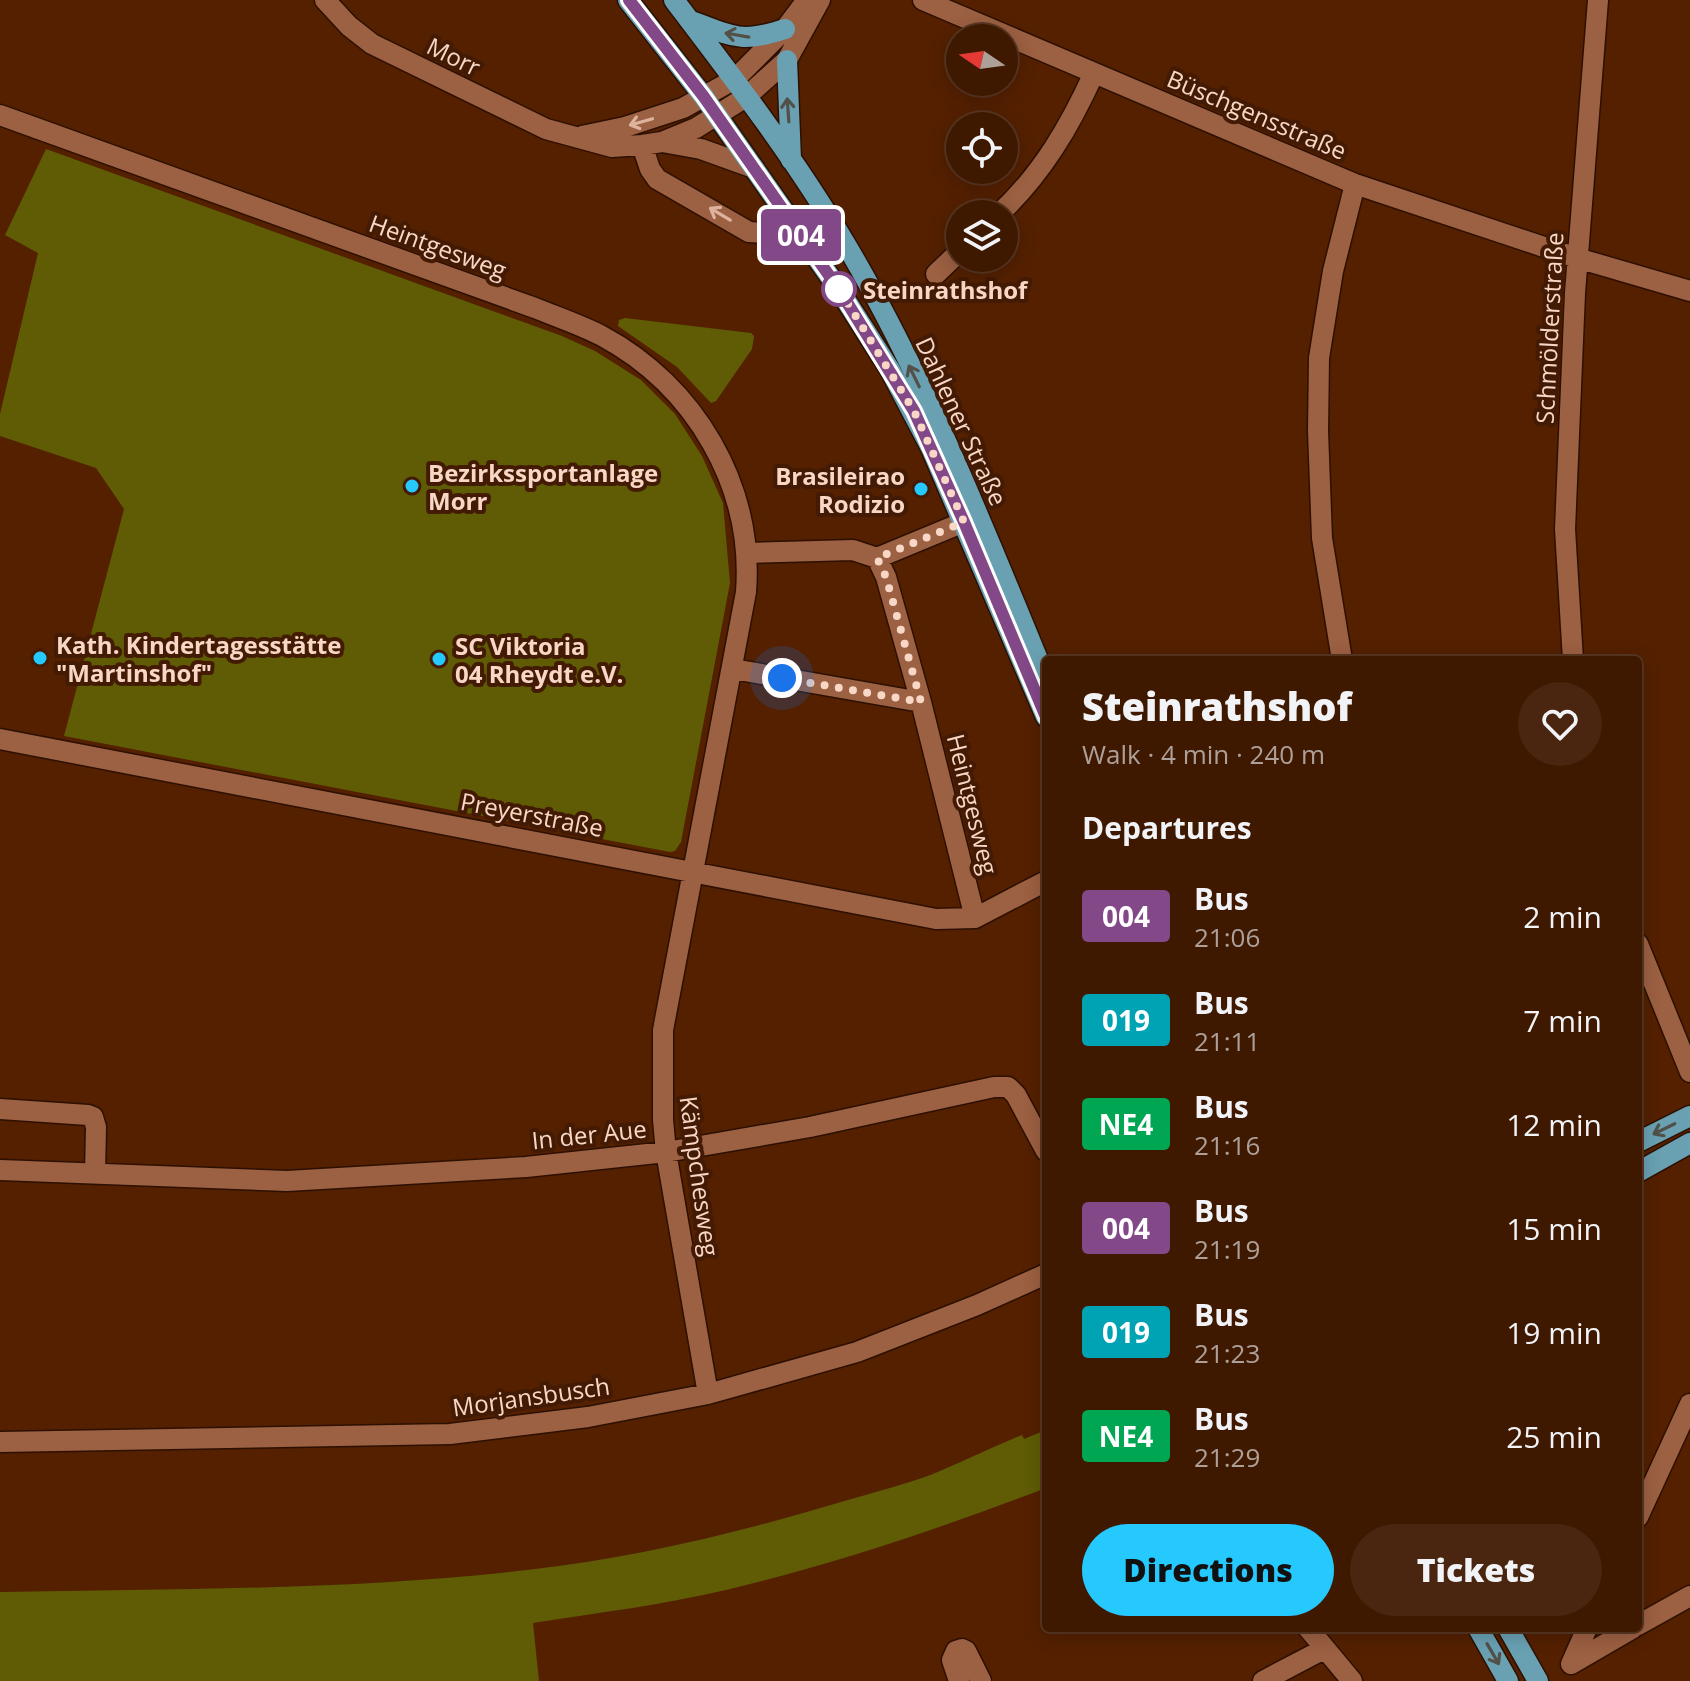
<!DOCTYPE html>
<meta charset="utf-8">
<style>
:root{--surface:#3f1800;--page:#4a250f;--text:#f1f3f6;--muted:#ada099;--line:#583722;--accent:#26c9fe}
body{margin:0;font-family:"Open Sans",sans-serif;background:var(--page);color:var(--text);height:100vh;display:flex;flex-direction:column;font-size:30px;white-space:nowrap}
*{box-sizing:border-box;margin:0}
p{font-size:26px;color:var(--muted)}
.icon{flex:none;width:44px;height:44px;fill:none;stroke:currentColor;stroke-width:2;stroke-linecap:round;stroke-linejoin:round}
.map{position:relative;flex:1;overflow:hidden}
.panel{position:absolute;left:1042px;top:656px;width:600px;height:976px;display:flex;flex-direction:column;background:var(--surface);border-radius:8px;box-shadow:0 4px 20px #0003,0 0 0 2px var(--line)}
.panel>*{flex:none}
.badge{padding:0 16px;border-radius:6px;font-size:28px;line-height:52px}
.needle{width:52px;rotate:283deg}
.fabs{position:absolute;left:946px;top:24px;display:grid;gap:16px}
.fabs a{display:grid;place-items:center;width:72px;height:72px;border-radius:50%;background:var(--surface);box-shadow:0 4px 20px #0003,0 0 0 2px var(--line);font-size:40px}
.you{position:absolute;width:40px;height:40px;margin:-20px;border:6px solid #fff;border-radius:50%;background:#1a73e8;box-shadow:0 0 0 12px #1a73e833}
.map>.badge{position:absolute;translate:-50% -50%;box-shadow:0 0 0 4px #fff}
h2{padding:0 40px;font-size:30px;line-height:72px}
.round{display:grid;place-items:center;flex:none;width:84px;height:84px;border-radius:42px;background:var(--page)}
.headline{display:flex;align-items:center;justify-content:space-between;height:136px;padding:0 40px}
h1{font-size:38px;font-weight:800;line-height:60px}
.primary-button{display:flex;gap:16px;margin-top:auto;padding:16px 40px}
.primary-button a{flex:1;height:92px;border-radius:48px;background:var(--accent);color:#111;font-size:32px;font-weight:800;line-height:92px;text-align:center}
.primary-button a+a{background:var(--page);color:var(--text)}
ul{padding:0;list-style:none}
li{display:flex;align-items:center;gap:24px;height:104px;padding:0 40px}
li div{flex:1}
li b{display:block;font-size:30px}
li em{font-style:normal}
li .badge{min-width:88px;font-weight:700;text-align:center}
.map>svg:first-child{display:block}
.green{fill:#5f5c05}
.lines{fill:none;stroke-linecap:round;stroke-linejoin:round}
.minor-casing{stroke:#2d1002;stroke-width:23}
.major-casing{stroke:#2d1002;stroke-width:23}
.minor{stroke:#9c6042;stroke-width:20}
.major{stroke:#69a1b3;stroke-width:20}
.oneway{stroke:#525049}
.oneway2{stroke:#ddb39f}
.line-casing{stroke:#fff;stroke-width:18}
.line{stroke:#824888;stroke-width:12}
.walk{stroke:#f9d7c7;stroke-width:8;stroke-dasharray:0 14.4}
.stop-dot{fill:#fff;stroke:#824888;stroke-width:4}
.poi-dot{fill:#26c9fe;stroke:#431a03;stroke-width:3}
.labels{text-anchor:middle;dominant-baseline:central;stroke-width:8;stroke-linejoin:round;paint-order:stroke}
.street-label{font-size:24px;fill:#f9d7c7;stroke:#431a03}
.stop-label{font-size:24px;font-weight:bold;fill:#f9d7c7;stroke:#431a03;text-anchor:start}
.poi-label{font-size:24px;font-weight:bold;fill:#f9d7c7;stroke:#431a03;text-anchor:start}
</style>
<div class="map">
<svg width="1690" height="1681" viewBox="0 0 1690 1681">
<rect width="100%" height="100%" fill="#542000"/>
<!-- green -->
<path class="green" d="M46 149 562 336 595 351 641 380 675 414 702 456 723 503 730 583 681 842 675 851 670 852 64 736 124 509 96 468 0 436V414L38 253 5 235Z
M625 318 751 333 754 336 752 349 716 401 711 403 677 367 618 326 619 320Z
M1046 1430V1488C941 1528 835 1564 726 1590 662 1605 597 1613 533 1623L539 1681H0V1592C176 1589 352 1590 527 1570 633 1558 738 1533 841 1502 871 1493 904 1485 933 1474 963 1462 992 1447 1022 1435L1024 1439Z"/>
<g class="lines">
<defs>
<path id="minor" d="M325 0 349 26 372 44 546 129 612 147 642 145 662 142 696 128 746 97 787 60 820 0
M923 0 1355 184 1577 258 1690 291
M0 115 535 308C557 317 581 325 602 336 695 386 754 486 746 592L663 1030V1120L666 1152 708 1394
M582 136 625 127 683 108 735 79 785 29 807 0
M662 142 701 149 754 168
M642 145 650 169 657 179 749 232 765 233 788 217
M999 214C1042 174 1070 126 1094 73
M936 274 960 251
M747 553 853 550 877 558 886 577 921 702 975 918
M877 558 964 522
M1342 660 1322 538 1318 431 1319 358 1333 271 1355 184
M1573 660 1565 529 1575 293 1598 0
M733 669 921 702
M0 739 936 919 975 918 1046 881
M1638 944 1690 1072
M0 1109 88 1115 93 1117 96 1127 95 1174
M0 1170 287 1181 526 1167 666 1152 810 1127 994 1087H1008L1016 1095 1046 1151
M0 1442 450 1434 588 1417 708 1394 857 1352 977 1305 1046 1274
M1638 1517 1690 1404
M1638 1625 1690 1596
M1308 1628 1352 1681
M1571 1664 1633 1628
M1571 1664 1587 1628
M959 1681 952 1660 956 1651 962 1649 966 1651 981 1681
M1263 1681 1324 1649"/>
<path id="major" d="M628 0 704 97 840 291 889 368 931 448 1046 717
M674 0C735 80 797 161 848 248 928 384 986 534 1046 679
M689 20C732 36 740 44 785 29
M787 60 791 160
M1638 1142 1690 1116
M1638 1172 1690 1143
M1478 1628 1508 1681
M1508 1628 1538 1681"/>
</defs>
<!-- minor casing -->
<use href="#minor" class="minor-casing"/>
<!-- major casing -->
<use href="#major" class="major-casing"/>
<!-- minor -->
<use href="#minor" class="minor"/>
<!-- major -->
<use href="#major" class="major"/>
</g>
<!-- one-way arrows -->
<defs><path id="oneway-shaft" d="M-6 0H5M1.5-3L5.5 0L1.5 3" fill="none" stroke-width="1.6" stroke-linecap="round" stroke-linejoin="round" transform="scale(2)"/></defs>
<g class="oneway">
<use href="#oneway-shaft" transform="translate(737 35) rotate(-170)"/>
<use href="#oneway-shaft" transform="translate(788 110) rotate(-94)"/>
<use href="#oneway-shaft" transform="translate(914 376) rotate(-116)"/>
<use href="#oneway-shaft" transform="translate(1664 1129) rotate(154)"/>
<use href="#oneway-shaft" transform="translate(1493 1654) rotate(60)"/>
</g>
<g class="oneway2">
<use href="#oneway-shaft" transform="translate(641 122) rotate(164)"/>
<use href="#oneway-shaft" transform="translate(720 214) rotate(-149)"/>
</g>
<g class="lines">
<defs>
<path id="line" d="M629 0 704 97 840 291 914 411 964 522 1046 717"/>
</defs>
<!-- line casing -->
<use href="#line" class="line-casing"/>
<!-- line -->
<use href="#line" class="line"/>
<!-- walk -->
<path class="walk" d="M782 678 921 702 886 577 877 558 964 522 914 411 839 289"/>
</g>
<!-- markers -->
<circle class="stop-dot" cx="839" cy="289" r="16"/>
<g class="poi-dot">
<circle cx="412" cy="486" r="8"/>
<circle cx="921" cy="489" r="8"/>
<circle cx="40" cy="658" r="8"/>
<circle cx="439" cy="659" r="8"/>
</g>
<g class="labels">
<!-- street labels -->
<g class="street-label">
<text transform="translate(454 56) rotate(26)">Morr</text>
<text transform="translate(1257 114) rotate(23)">Büschgensstraße</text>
<text transform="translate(438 246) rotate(20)">Heintgesweg</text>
<text transform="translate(1549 328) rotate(-87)">Schmölderstraße</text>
<text transform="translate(962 421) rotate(65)">Dahlener Straße</text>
<text transform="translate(973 804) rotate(76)">Heintgesweg</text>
<text transform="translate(532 814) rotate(11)">Preyerstraße</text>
<text transform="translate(589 1134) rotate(-6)">In der Aue</text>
<text transform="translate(700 1176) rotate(82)">Kämpchesweg</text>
<text transform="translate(531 1396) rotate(-8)">Morjansbusch</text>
</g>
<!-- stop labels -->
<g class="stop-label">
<text x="863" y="289">Steinrathshof</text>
</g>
<!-- poi labels -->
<g class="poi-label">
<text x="428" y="472">Bezirkssportanlage<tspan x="428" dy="28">Morr</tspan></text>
<text x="905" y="475" text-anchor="end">Brasileirao<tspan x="905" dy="28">Rodizio</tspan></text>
<text x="56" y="644">Kath. Kindertagesstätte<tspan x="56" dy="28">"Martinshof"</tspan></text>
<text x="455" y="645">SC Viktoria<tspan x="455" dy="28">04 Rheydt e.V.</tspan></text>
</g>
</g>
</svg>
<div class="fabs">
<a><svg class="needle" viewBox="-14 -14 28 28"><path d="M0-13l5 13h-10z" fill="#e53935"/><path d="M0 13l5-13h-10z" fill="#ada099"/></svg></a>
<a><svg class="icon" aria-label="locate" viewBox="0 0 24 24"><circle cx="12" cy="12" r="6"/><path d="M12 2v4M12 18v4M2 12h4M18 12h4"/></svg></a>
<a><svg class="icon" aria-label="layers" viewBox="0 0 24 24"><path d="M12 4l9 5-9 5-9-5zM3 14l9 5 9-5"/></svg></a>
</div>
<div class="you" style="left:782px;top:678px"></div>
<b class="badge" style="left:801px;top:235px;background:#824888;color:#fff">004</b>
<section class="panel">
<div class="headline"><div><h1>Steinrathshof</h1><p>Walk · 4 min · 240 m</p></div><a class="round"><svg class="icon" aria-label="heart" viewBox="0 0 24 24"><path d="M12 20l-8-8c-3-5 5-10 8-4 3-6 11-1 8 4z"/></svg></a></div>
<h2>Departures</h2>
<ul>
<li><span class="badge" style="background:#824888;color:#fff">004</span><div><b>Bus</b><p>21:06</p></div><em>2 min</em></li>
<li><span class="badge" style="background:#00a3b4;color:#fff">019</span><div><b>Bus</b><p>21:11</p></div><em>7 min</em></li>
<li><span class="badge" style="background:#00a651;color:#fff">NE4</span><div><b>Bus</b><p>21:16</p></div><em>12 min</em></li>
<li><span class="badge" style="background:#824888;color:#fff">004</span><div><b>Bus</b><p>21:19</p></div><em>15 min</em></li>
<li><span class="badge" style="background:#00a3b4;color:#fff">019</span><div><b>Bus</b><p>21:23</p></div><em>19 min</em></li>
<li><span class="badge" style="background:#00a651;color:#fff">NE4</span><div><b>Bus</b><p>21:29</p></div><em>25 min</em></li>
</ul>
<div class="primary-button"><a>Directions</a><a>Tickets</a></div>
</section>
</div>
